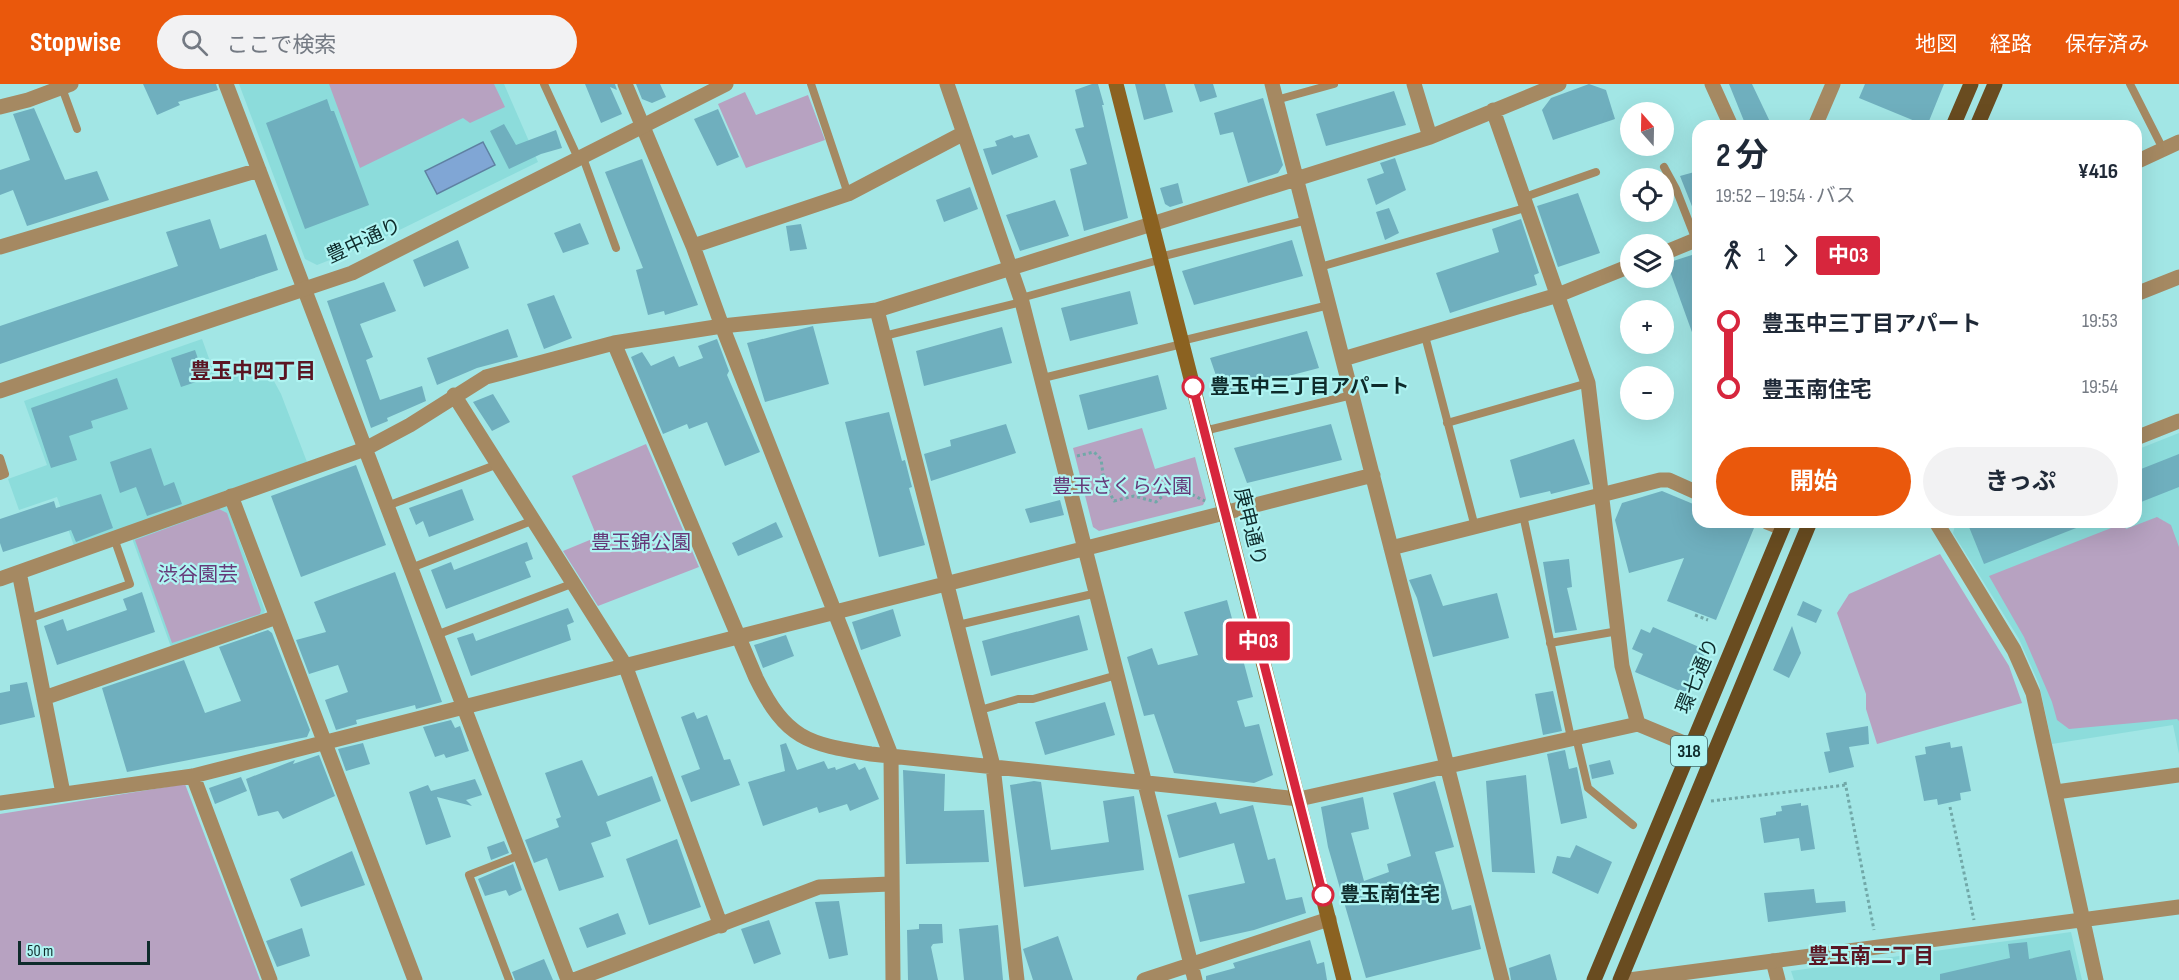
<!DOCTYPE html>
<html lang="ja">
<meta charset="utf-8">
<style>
:root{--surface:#fff;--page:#f2f2f3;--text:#1f2937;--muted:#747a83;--accent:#ea580c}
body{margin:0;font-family:"Sofia Sans Condensed","Noto Sans JP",sans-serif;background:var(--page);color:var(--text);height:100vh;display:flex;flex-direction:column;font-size:22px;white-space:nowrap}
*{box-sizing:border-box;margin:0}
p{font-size:20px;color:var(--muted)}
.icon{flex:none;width:33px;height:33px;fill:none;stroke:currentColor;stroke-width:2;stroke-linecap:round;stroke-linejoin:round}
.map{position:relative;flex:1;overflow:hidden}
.side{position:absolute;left:1692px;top:36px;width:450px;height:408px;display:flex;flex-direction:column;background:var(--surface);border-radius:18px;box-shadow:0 6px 24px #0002}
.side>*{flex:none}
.badge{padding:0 12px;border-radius:4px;font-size:21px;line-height:39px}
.needle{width:39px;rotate:340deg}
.fabs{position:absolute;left:1620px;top:18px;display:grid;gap:12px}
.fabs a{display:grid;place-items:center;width:54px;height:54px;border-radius:50%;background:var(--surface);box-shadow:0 6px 24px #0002;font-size:30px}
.scale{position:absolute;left:18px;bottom:15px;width:132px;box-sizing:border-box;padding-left:6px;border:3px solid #0e2b2b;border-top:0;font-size:16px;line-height:21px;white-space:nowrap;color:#0e2b2b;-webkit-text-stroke:4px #aff4f2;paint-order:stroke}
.map>.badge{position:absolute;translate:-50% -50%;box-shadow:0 0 0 3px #fff}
.legs{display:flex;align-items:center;gap:9px;height:66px;padding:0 24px;font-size:20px}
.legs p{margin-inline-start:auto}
.summary{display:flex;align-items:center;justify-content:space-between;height:102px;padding:0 24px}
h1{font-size:33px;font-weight:700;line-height:45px}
.cta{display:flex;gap:12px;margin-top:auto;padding:12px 24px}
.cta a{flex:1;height:69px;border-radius:36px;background:var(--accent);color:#fff;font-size:24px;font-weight:700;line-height:69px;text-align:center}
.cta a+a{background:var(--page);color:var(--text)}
ul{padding:0 24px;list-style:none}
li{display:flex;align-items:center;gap:21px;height:66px;font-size:22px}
li i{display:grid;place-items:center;width:9px;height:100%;margin:0 8px;background:currentColor}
li i::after{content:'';width:15px;height:15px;margin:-8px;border:4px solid;border-radius:50%;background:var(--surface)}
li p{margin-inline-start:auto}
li:first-child i{background:linear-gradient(#0000 50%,currentColor 0)}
li:last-child i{background:linear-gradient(currentColor 50%,#0000 0)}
header{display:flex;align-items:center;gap:36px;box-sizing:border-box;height:84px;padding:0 30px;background:var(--accent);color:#fff}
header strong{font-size:28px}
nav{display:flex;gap:33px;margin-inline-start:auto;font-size:21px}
.search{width:420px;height:54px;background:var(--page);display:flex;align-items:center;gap:15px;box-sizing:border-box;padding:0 21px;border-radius:33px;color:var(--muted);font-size:22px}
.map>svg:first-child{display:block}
.built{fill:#8cdcdb}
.green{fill:#b7a2c1}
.water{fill:#80a6d5;stroke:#5e81a2;stroke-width:1.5}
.building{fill:#6fafbe}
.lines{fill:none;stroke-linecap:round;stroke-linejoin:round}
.path{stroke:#71a8a8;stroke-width:3;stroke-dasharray:3 3;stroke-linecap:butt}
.service{stroke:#a58962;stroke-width:8}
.minor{stroke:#a58962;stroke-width:15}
.tertiary{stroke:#a58962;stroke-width:15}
.secondary{stroke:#8b6221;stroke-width:15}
.primary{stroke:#694c20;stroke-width:15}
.line-1-casing{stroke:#fff;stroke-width:14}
.line-1{stroke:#d7263d;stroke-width:9}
.stop-1-dot{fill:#fff;stroke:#d7263d;stroke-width:3}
.labels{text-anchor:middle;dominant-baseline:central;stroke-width:4.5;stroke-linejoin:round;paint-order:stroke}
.shield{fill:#aff4f2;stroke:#3e6767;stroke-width:1.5}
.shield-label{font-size:18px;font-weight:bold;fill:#0e2b2b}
.street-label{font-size:20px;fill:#0e2b2b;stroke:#aff4f2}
.stop-label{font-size:20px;font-weight:bold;fill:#0e2b2b;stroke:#aff4f2;text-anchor:start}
.park-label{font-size:20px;fill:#663a79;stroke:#aff4f2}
.neighbourhood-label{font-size:21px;font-weight:bold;fill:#5b1623;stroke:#aff4f2}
</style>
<header>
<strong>Stopwise</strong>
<div class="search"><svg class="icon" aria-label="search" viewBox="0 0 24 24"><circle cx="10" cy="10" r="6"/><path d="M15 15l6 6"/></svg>ここで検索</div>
<nav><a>地図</a><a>経路</a><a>保存済み</a></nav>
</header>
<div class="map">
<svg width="2179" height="896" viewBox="0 0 2179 896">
<rect width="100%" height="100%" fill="#a2e6e5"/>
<!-- built -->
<path class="built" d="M239 0H504L538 78 373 159 317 181 305 175Z
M202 255 216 294 263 277 281 310 307 378 222 408 265 527 261 533 171 563 128 443 74 462 57 413 19 426 8 395 47 381 24 317Z
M2179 349V670L2173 641 2052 660 2039 600 2019 555 1953 449 1956 438H2136V366Z
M2071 848 2082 896H1794L1791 887Z"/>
<!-- green -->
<path class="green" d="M329 0H494L505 23 470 39 463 34 360 84Z
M745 8 756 31 808 11 825 56 746 84 718 20Z
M1142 344 1155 385 1195 373 1206 415 1203 421 1099 447 1093 443 1073 364Z
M646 360 699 483 598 522 563 467 597 453 572 392Z
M219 425 227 429 261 526 260 530 172 559 135 456Z
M2157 433 2171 441 2179 463V637L2177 635 2069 645 2057 636 2052 618 2024 553 1989 492 2124 439 2126 445Z
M1940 470 2009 582 2022 619 1877 660 1866 625V610L1837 529 1849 510Z
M185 700 260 896H0V730Z"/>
<!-- water -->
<path class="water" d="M483 58 495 81 437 110 425 87Z"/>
<!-- building -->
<path class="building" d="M143 0H216L218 6 178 18 180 21 157 31Z
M585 0H615L617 6 610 3 622 30 601 39Z
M636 0H660L666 13 652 19 642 15Z
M1092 0H1098L1104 21H1102L1128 134 1084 147 1070 85 1087 80 1075 45 1084 43 1075 6Z
M1135 0H1165L1173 28 1144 36Z
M1194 0H1213L1217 13 1200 18Z
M1589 0 1606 6 1615 35 1553 56 1542 26 1551 14Z
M1729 0H1752L1772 42H1746Z
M1865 0H1944L1927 42 1859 14Z
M1394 7 1406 41 1326 62 1316 30Z
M1263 14 1283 81 1278 89 1248 99 1233 48 1220 51 1214 29Z
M327 15 331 27H334L369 121 305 145 266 39Z
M34 24 65 96 97 87 109 116 27 142 13 106 0 111V86L30 76 13 30Z
M718 25 739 73 717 82 694 35Z
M504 40 516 61 556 46 562 64 541 70 509 85 490 47Z
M1029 50 1038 73 992 91 983 65 997 62 995 57 1012 51 1014 54Z
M1395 74 1406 106 1376 121 1367 95 1384 89 1380 79Z
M642 75 698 221 665 231 664 227 648 231 636 186 643 184 605 88Z
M1698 87V135H1697L1680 92Z
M1178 99 1183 119 1170 123 1165 120 1160 104Z
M970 103 978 125 944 138 936 116Z
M1578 109 1600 169 1558 183 1537 122Z
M1055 116 1069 152 1020 167 1006 131Z
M1389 124 1399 149 1385 156 1376 128Z
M210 135 220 165 266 150 278 186 0 280V242L178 182 166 148Z
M1521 135 1539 189 1534 191 1537 201 1450 229 1436 189 1499 168 1492 145Z
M580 139 589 160 563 169 554 149Z
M801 140 807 165 790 167 786 142Z
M458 156 469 184 424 203 413 176Z
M1292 156 1303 192 1194 221 1182 187Z
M1698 169V262H1697L1667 179Z
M384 198 396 227 360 240 373 273 366 276 380 316 422 302 426 317 387 334 388 337 371 344 327 217Z
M1130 207 1138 240 1070 257 1061 224Z
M554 211 572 254 544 265 527 220Z
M813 242 829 300 765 318 747 259Z
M1002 243 1012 279 924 302 916 267Z
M508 245 518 273 477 284 437 301 427 274Z
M1307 247 1319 284 1222 309 1210 274Z
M717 255 729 287 727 291 760 368 725 382 707 338 689 345 687 340 663 350 631 273 642 268 651 282 674 272 679 283 703 274 698 262Z
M195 266 205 295 181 303 171 274Z
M1158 291 1167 325 1088 346 1079 311Z
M117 294 128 325 91 337 93 344 69 352 77 376 51 384 31 324Z
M493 310 510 338 492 347 473 318Z
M889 328 902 377 905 376 912 403 909 404 925 461 879 473 845 338Z
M1006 340 1016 369 931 397 924 370 951 362 950 356Z
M1331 340 1342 376 1247 399 1234 364Z
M1574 355 1590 400 1551 410 1550 407 1520 414 1510 376Z
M151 364 164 402 174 398 182 420 147 432 136 403 120 409 110 378Z
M2179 370V403L2136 420V387Z
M356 381 386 461 301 493 271 412Z
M462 405 474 436 429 453 423 437 416 441 409 424Z
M1662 407 1698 422V438H1738L1754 444 1716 536 1667 517 1684 474 1629 489 1615 436 1622 419Z
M101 410 113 444 76 458 71 446 3 468 0 459V435L54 417 56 424Z
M1060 416 1064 431 1030 439 1025 425Z
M776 438 783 453 738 472 732 459Z
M1967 438H2088L2089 439 1984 480Z
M527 458 533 475 525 478 531 493 446 525 431 486 451 478 454 486Z
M1569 475 1572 503 1567 504 1577 546 1555 549 1543 478Z
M395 488 442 618 416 625 415 621 356 636 357 640 336 646 325 616 348 608 338 581 309 590 296 556 326 548 314 518Z
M1431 490 1443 522 1497 509 1509 554 1433 573 1417 514 1409 496Z
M142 508 155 548 57 581 44 542 63 535 67 547 127 526 123 515Z
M1227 516 1253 613 1237 617 1245 643 1259 640 1273 691 1254 699 1174 689 1154 630 1144 632 1127 573 1152 564 1158 581 1198 571 1184 528Z
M1803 517 1822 526 1816 539 1797 531Z
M568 524 574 538 567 541 571 556 471 592 457 554 473 549 476 557Z
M893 525 901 552 861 566 852 538Z
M1079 531 1088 566 991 592 982 557Z
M1792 542 1801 569 1789 594 1773 586Z
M1653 543 1706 566 1687 610 1635 588 1643 570 1632 565 1641 545 1650 549Z
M268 546 272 549 310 646 307 653 127 688 102 604 184 576 205 629 241 617 219 563Z
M786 551 794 572 763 584 754 561Z
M27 598 35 633 0 641V609L10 607V601Z
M1553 607 1562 647 1543 651 1535 610Z
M1105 618 1115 651 1045 671 1035 638Z
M694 628 697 635 707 631 724 676 730 675 740 701 691 718 681 692 700 685 681 633Z
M451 636 455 644 460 642 469 667 446 674 444 670 435 673 423 643Z
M1868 642 1869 660 1849 663 1854 683 1829 689 1824 668 1830 667 1826 649Z
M1950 658 1951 664 1962 662 1971 707 1960 709 1961 716 1938 721 1937 715 1924 717 1915 672 1926 670 1925 663Z
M363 659 370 680 346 687 338 665Z
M786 659 797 686 824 677 828 685 835 683 836 686 855 679 859 686 865 683 879 715 850 727 847 720 819 729 817 723 763 742 748 698 785 687 780 661Z
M1565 666 1569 685 1577 683 1587 734 1561 740 1547 670Z
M319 671 335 712 283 735 278 727 258 732 246 695 295 676 293 680Z
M582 676 598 712 652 692 661 717 606 738 611 752 591 759 604 793 559 807 547 774 534 779 525 756 559 743 556 735 561 733 545 689Z
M1610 676 1614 690 1592 695 1589 681Z
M903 686 945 690 944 727 984 726 989 778 906 780Z
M1526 691 1535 789 1492 788 1486 697Z
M241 693 247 707 215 720 209 704Z
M475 695 482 711 466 716 472 722 437 713 451 753 426 761 409 708 428 701 431 707Z
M1034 697 1041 698 1051 766 1109 758 1103 717 1134 712 1144 786 1024 803 1010 701Z
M1435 697 1454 763 1435 768 1452 826 1471 821 1481 865 1366 894 1328 763 1321 723 1363 713 1369 745 1351 749 1364 797 1389 788 1387 780 1411 772 1393 709Z
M1216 718 1220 730 1253 721 1268 776 1275 774 1286 816 1302 813 1306 829 1254 846 1200 858 1188 811 1245 799 1234 759 1179 774 1167 731Z
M1801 719V722L1808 721 1815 765 1801 767 1799 754 1764 759 1760 734 1776 731V728L1782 727 1781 722Z
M677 755 701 823 649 841 626 775Z
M504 757 509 769 491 776 487 763Z
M1576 761 1612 778 1598 810 1552 789 1557 772 1570 774Z
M352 767 365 801 301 823 290 795Z
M513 780 522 806 509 812 506 806 485 812 478 795Z
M1814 805 1816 819 1845 817 1846 828 1768 838 1764 809Z
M839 817 848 871 829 875 815 818Z
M618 829 626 850 587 864 579 844Z
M769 836 781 870 754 880 741 845Z
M919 840H942L943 859 933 860 931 863 938 896H908L907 846 919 845Z
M998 841 1003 896H964L959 845Z
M302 844 310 872 277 883 266 857Z
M1058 852 1073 896H1033L1023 865Z
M1310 856 1317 880 1324 878 1327 896H1206V892L1235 884 1233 879Z
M2027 858 2029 875 2070 866 2077 896H1940V890L2010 874 2008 860Z
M1550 870 1557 896H1511L1509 884Z
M544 875 553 896H515L512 888Z"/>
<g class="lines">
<!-- path -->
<path class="path" d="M1077 372 1094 368 1101 375 1104 398 1114 417 1134 412 1156 418C1176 399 1182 406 1205 417
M1695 531 1708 536
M1845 698 1874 846
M1711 717 1846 701
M1950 723 1974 836"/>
<!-- service -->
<path class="service" d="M544 0 578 74
M811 0 848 110
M2130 0 2163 65
M62 4 77 45
M1276 16 1334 0
M582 71 616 164
M1664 83 1676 105 1696 156
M1522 114 1596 88
M1160 173 1307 136
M1320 183 1525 124
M1021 214 1159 176
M884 252 1022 218
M1425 252 1475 443
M1181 257 1329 221
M1043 294 1182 260
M1447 339 1588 299
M1204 347 1352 311
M0 374 5 390 0 392
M387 422 498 380
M1523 431 1571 654
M411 484 534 436
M28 535 130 500 114 454
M958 541 1097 509
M436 551 574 499
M1550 559 1618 547
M980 626 1018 615H1033L1117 591
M1576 653 1588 704 1633 741
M509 896 469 791 520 771"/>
<!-- minor -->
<path class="minor" d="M226 0 568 896
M625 0 693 162 722 242 891 671 893 896
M947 0 1022 218 1195 896
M1272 0 1502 896
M1414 0 1430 53
M0 23 28 16 71 0
M1493 26 1588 299 1622 582 1638 640
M1815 42 1833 0
M2136 78 2179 58
M693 162 848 110 964 49
M0 163 259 86
M1664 169 1698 155
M2136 210 2179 193
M877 226 993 682 1017 896
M614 259 756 594C786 655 807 660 871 670L1299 715 1638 640 1691 662
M1343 275 1558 211 1630 182
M454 311 625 581 721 842
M2136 354 2179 337
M231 412 415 896
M1767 438 1782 444
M1391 464 1660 396H1669L1698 409
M19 488 63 709
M0 495 365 365 410 341 486 293 614 259 722 242 877 226 1430 53 1559 0
M44 614 277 533
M193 692 270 896
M2056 708 2179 691
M0 719 193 692 1373 391
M1773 877 1778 896
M574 896 819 803 890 800
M1144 896 1329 835"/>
<!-- tertiary -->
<path class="tertiary" d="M1712 0 1731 42
M0 307 352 189 726 0
M1936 438 2014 566 2033 609 2096 896
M1629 896 2179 823"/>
<!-- secondary -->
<path class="secondary" d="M1116 0 1344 896"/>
<!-- primary -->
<path class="primary" d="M1953 42 1971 0
M1977 42 1995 0
M1594 896 1785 438
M1620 896 1810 438"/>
</g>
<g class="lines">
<defs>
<path id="line-1" d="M1193 303 1323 811"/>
</defs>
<!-- line-1 casing -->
<use href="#line-1" class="line-1-casing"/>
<!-- line-1 -->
<use href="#line-1" class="line-1"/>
</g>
<!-- markers -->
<g class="stop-1-dot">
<circle cx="1193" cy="303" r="10"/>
<circle cx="1323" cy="811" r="10"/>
</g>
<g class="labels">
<!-- shield labels -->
<rect class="shield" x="1671" y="652" width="36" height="30" rx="4.5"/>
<g class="shield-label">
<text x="1689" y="667">318</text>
</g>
<!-- street labels -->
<g class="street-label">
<text transform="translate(364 157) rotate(-25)">豊中通り</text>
<text transform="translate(1250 443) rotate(76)">庚申通り</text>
<text transform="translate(1698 592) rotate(-67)">環七通り</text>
</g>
<!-- stop labels -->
<g class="stop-label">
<text x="1210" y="303">豊玉中三丁目アパート</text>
<text x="1340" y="811">豊玉南住宅</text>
</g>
<!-- park labels -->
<g class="park-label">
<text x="1122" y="403">豊玉さくら公園</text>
<text x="641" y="459">豊玉錦公園</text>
<text x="198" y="491">渋谷園芸</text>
</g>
<!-- neighbourhood labels -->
<g class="neighbourhood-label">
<text x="253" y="287">豊玉中四丁目</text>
<text x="1871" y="872">豊玉南二丁目</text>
</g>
</g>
</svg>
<div class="fabs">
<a><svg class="needle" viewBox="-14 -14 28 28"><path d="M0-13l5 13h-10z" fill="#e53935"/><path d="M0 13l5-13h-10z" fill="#747a83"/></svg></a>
<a><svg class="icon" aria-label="locate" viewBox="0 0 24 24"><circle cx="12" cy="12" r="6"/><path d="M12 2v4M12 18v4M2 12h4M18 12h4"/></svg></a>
<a><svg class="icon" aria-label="layers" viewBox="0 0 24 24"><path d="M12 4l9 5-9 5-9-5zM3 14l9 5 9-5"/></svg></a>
<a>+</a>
<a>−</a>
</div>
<div class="scale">50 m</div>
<b class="badge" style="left:1258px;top:557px;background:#d7263d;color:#fff">中03</b>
<section class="side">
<div class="summary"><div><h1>2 分</h1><p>19:52 – 19:54 · バス</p></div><b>¥416</b></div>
<div class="legs"><svg class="icon" aria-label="walk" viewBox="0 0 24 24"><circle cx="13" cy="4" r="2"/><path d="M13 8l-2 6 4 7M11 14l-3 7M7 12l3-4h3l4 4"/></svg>1<svg class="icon" aria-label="forward" viewBox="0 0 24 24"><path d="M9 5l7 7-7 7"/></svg><b class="badge" style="background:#d7263d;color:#fff">中03</b></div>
<ul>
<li><i style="color:#d7263d"></i><b>豊玉中三丁目アパート</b><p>19:53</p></li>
<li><i style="color:#d7263d"></i><b>豊玉南住宅</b><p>19:54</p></li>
</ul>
<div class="cta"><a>開始</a><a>きっぷ</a></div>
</section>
</div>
